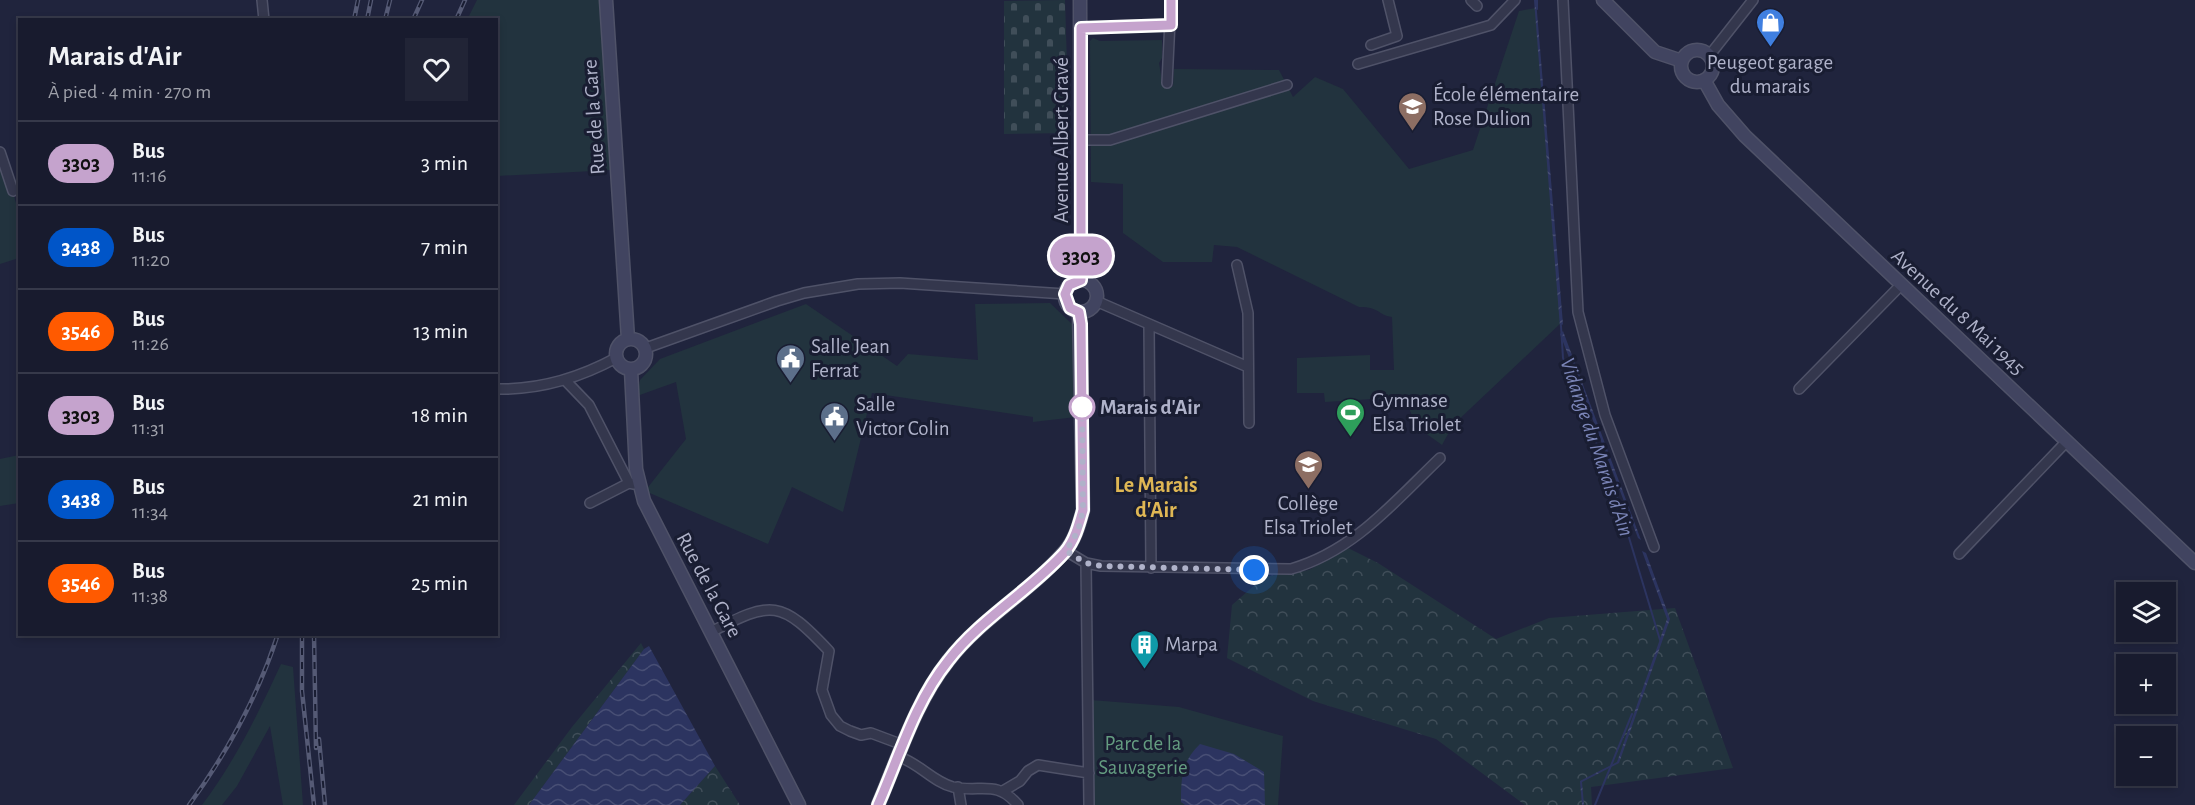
<!DOCTYPE html>
<html lang="fr">
<meta charset="utf-8">
<style>
:root{--surface:#181b2e;--page:#212436;--text:#f1f3f6;--muted:#9fa1aa;--line:#36394a}
body{margin:0;font-family:"Alegreya Sans",sans-serif;background:var(--page);color:var(--text);height:100vh;display:flex;flex-direction:column;font-size:22px;white-space:nowrap}
*{box-sizing:border-box;margin:0}
p{font-size:20px;color:var(--muted)}
.icon{flex:none;width:33px;height:33px;fill:none;stroke:currentColor;stroke-width:2;stroke-linecap:round;stroke-linejoin:round}
.map{position:relative;flex:1;overflow:hidden}
.panel{position:absolute;left:18px;top:18px;width:480px;height:618px;display:flex;flex-direction:column;background:var(--surface);border-radius:0px;box-shadow:0 3px 9px #0003,0 0 0 2px var(--line)}
.panel>*{flex:none}
.badge{padding:0 12px;border-radius:20px;font-size:21px;line-height:39px}
.controls{position:absolute;left:2116px;top:582px;display:grid;gap:12px}
.controls a{display:grid;place-items:center;width:60px;height:60px;border-radius:0px;background:var(--surface);box-shadow:0 3px 9px #0003,0 0 0 2px var(--line);font-size:30px}
.you{position:absolute;width:30px;height:30px;margin:-15px;border:4px solid #fff;border-radius:50%;background:#1a73e8;box-shadow:0 0 0 9px #1a73e833}
.map>.badge{position:absolute;translate:-50% -50%;box-shadow:0 0 0 3px #fff}
.round{display:grid;place-items:center;flex:none;width:63px;height:63px;border-radius:0px;background:var(--page)}
.head{display:flex;align-items:center;justify-content:space-between;height:102px;padding:0 30px}
h1{font-size:28px;font-weight:700;line-height:45px}
ul{padding:0;list-style:none}
li{display:flex;align-items:center;gap:18px;height:84px;padding:0 30px;border-top:2px solid var(--line)}
li div{flex:1}
li b{display:block;font-size:22px}
li em{font-style:normal}
li .badge{min-width:66px;font-weight:700;text-align:center}
.map>svg:first-child{display:block}
.green{fill:#22333e}
.forest{fill:url(#forest-crowns)}
.cemetery{fill:url(#cemetery-stones)}
.water{fill:url(#water-waves)}
.lines{fill:none;stroke-linecap:round;stroke-linejoin:round}
.stream{stroke:#2c3460;stroke-width:2}
.street-casing{stroke:#4f5268;stroke-width:12}
.secondary-casing{stroke:#4f5268;stroke-width:15}
.street{stroke:#34374d;stroke-width:9}
.secondary{stroke:#414460;stroke-width:12}
.rail-casing{stroke:#555a75;stroke-width:4.5}
.rail{stroke:#191d32;stroke-width:2;stroke-dasharray:7;stroke-linecap:butt}
.line-casing{stroke:#fff;stroke-width:14}
.line{stroke:#c5a3cd;stroke-width:9}
.walk{stroke:#afb2c9;stroke-width:6;stroke-dasharray:0 10.8}
.stop-dot{fill:#fff;stroke:#c5a3cd;stroke-width:3}
.labels{text-anchor:middle;dominant-baseline:central;stroke-width:6;stroke-linejoin:round;paint-order:stroke}
.poi-label{font-size:21px;fill:#afb2c9;stroke:#191d32;text-anchor:start}
.street-label{font-size:21px;fill:#afb2c9;stroke:#191d32}
.stop-label{font-size:21px;font-weight:bold;fill:#afb2c9;stroke:#191d32;text-anchor:start}
.park-label{font-size:21px;fill:#649c80;stroke:#191d32}
.water-label{font-size:22px;font-style:italic;fill:#7b85b8;stroke:#191d32}
.neighbourhood-label{font-size:22px;font-weight:bold;fill:#dfb754;stroke:#191d32}
</style>
<div class="map">
<svg width="2195" height="805" viewBox="0 0 2195 805">
<defs>
<pattern id="forest-crowns" width="20" height="18" patternUnits="userSpaceOnUse" patternTransform="scale(1.5)"><rect width="20" height="18" fill="#22333e"/><path d="M2 6a3 3 0 1 1 6 0M12 15a3 3 0 1 1 6 0" fill="none" stroke="#404e59"/></pattern>
<pattern id="cemetery-stones" width="16" height="16" patternUnits="userSpaceOnUse" patternTransform="scale(1.5)"><rect width="16" height="16" fill="#22333e"/><path d="M2 7V4a2 2 0 0 1 4 0v3zM10 15v-3a2 2 0 0 1 4 0v3z" fill="#404e59"/></pattern>
<pattern id="water-waves" width="16" height="10" patternUnits="userSpaceOnUse" patternTransform="scale(1.5)"><rect width="16" height="10" fill="#2c3460"/><path d="M0 5q4-4 8 0t8 0" fill="none" stroke="#484f75"/></pattern>
</defs>
<rect width="100%" height="100%" fill="#20243d"/>
<!-- green -->
<path class="green" d="M477 0H600L612 170 497 176 496 20H467Z
M1536 8 1562 322 1453 425 1442 445 1417 427 1404 397 1325 402 1324 393H1297V358L1370 355V370H1394L1392 317C1377 315 1381 307 1359 307L1237 247 1214 245 1212 262H1163L1123 233V184L1091 182 1090 41 1093 38 1100 41 1162 40V58L1159 63 1163 87 1173 86 1174 69 1279 70 1293 97 1315 77 1343 89 1409 169 1473 150 1519 11Z
M6 165 19 215V258L0 264V167Z
M1050 303 1073 325 1076 417 1033 422V417L872 393 843 512 792 487 768 544 645 491 686 439 676 382 637 396 640 380 660 359 806 304 897 366 908 354 978 360 975 304Z
M19 455V503L0 506V459Z
M281 664 293 667 303 805H283L270 726 237 786 222 805H202C235 761 258 714 281 664Z
M1091 700 1179 707 1283 736 1278 805H1091Z"/>
<!-- forest -->
<path class="forest" d="M1348 548 1378 563 1496 639 1549 618 1675 608 1733 768 1591 787 1592 805H1525L1436 739 1313 701 1227 658 1232 605 1264 577 1309 570Z
M641 643 644 649 529 805H514L572 727Z
M715 766 740 805H680Z"/>
<!-- cemetery -->
<path class="cemetery" d="M1065 0 1069 133 1004 134V1Z"/>
<!-- water -->
<path class="water" d="M1534 0H1536L1563 324 1560 327Z
M1563 331 1641 540 1638 538 1560 334Z
M1642 551 1646 553 1670 619 1619 763 1582 782 1584 805H1582L1580 781 1617 762 1667 619Z
M649 646 715 766 680 805H529L644 649Z
M1200 744 1234 754 1264 772 1265 805H1185L1181 802C1181 777 1182 761 1200 744Z"/>
<g class="lines">
<!-- stream -->
<path class="stream" d="M1537 0V9
M1561 326 1563 358 1614 488 1660 640
M1595 805 1632 714"/>
<defs>
<path id="street" d="M262 0 264 20
M1471 0 1477 6
M1563 0 1578 312 1605 415 1654 547
M1081 28 1171 25
M1371 45 1397 36 1388 0
M1709 56 1753 0
M1358 64 1491 25 1515 0
M1167 83 1171 0
M1081 140H1110L1287 85
M0 152 13 191
M1237 265 1248 313 1249 423
M1096 301 1248 367
M1149 325 1151 568
M646 348 777 301 804 293 858 284 900 283 1065 294
M565 380 589 405 629 483
M496 389C538 390 579 378 616 358
M1799 389 1901 285
M590 503 629 483 634 484
M1066 551 1086 563 1101 566 1291 569C1354 551 1394 502 1440 458
M1959 554 2067 441
M1086 563 1089 805
M711 632C772 600 781 600 829 651L822 690 831 715 840 726 850 731 861 735 871 733 903 745
M899 757C919 763 933 782 953 787 981 793 996 779 1018 805
M958 787 961 805
M1003 791 1020 781 1028 771 1038 765 1089 773"/>
<path id="secondary" d="M606 0 628 339
M1080 0 1081 280
M1603 0 1655 52 1682 61
M1681 66a16 16 0 1 1 32 0a16 16 0 1 1-32 0Z
M1704 80 1718 105 1745 136 2195 563
M1065 296a16 16 0 1 1 32 0a16 16 0 1 1-32 0Z
M616 354a15 15 0 1 1 30 0a15 15 0 1 1-30 0Z
M631 370 636 469 644 501 799 805
M878 805C899 756 915 703 948 661 981 618 1030 592 1065 551 1075 540 1079 525 1083 510L1079 312"/>
</defs>
<!-- street casing -->
<use href="#street" class="street-casing"/>
<!-- secondary casing -->
<use href="#secondary" class="secondary-casing"/>
<!-- street -->
<use href="#street" class="street"/>
<!-- secondary -->
<use href="#secondary" class="secondary"/>
<defs>
<path id="rail" d="M354 20 358 0
M367 20 371 0
M385 20 390 0
M413 20 422 0
M456 20 465 0
M302 634V691L314 805
M314 634 316 748
M319 739 325 805
M189 805C227 753 258 696 278 634"/>
</defs>
<!-- rail casing -->
<use href="#rail" class="rail-casing"/>
<!-- rail -->
<use href="#rail" class="rail"/>
</g>
<g class="lines">
<defs>
<path id="line" d="M878 805C899 757 915 702 948 661 981 618 1029 592 1065 552 1075 540 1079 524 1083 510L1081 324 1079 312 1070 308 1065 294 1069 285 1081 280V28L1171 25V0"/>
</defs>
<!-- line casing -->
<use href="#line" class="line-casing"/>
<!-- line -->
<use href="#line" class="line"/>
<!-- walk -->
<path class="walk" d="M1082 407V402L1083 510 1078 531 1066 551 1086 563 1101 566 1254 570"/>
</g>
<!-- icons -->
<defs>
<symbol id="shop-pin" viewBox="-11 -11 22 30"><path d="M0 17L-7.5 6A9.5 9.5 0 1 1 7.5 6Z" fill="#3f7fe0" stroke="#191d32"/><path d="M-5-2.5h2.3a2.7 3.5 0 0 1 5.4 0H5L5.5 6h-11ZM-1.5-2.5h3a1.5 2.3 0 0 0-3 0Z" fill="#fff"/></symbol>
<symbol id="school-pin" viewBox="-11 -11 22 30"><path d="M0 17L-7.5 6A9.5 9.5 0 1 1 7.5 6Z" fill="#8d6e63" stroke="#191d32"/><path d="M0-5L7-2L0 1L-7-2ZM-4 1L0 2.5L4 1V4Q0 6-4 4Z" fill="#fff"/></symbol>
<symbol id="civic-pin" viewBox="-11 -11 22 30"><path d="M0 17L-7.5 6A9.5 9.5 0 1 1 7.5 6Z" fill="#5c6f8a" stroke="#191d32"/><path d="M-.6-6.5H3V-4.5H.6V-3L4-1V1h2V6H-6V1h2V-1L-.6-3ZM-1.2 2.5V6h2.4V2.5Z" fill="#fff"/></symbol>
<symbol id="stadium-pin" viewBox="-11 -11 22 30"><path d="M0 17L-7.5 6A9.5 9.5 0 1 1 7.5 6Z" fill="#2e9e5b" stroke="#191d32"/><path d="M0-5a6.5 5 0 1 0 0 10a6.5 5 0 1 0 0-10ZM-3.5-1.8h7v3.6h-7Z" fill="#fff"/></symbol>
<symbol id="building-pin" viewBox="-11 -11 22 30"><path d="M0 17L-7.5 6A9.5 9.5 0 1 1 7.5 6Z" fill="#0f9aa8" stroke="#191d32"/><path d="M-4-6H4V6H1V3H-1V6H-4ZM-2.5-4.3h1.7v1.8h-1.7ZM.8-4.3h1.7v1.8H.8ZM-2.5-1h1.7V.8h-1.7ZM.8-1h1.7V.8H.8Z" fill="#fff"/></symbol>
</defs>
<g fill-rule="evenodd">
<use href="#shop-pin" x="1754" y="6" width="33" height="45"/>
<use href="#school-pin" x="1396" y="90" width="33" height="45"/>
<use href="#civic-pin" x="774" y="342" width="33" height="45"/>
<use href="#stadium-pin" x="1334" y="396" width="33" height="45"/>
<use href="#civic-pin" x="818" y="400" width="33" height="45"/>
<use href="#school-pin" x="1292" y="448" width="33" height="45"/>
<use href="#building-pin" x="1128" y="628" width="33" height="45"/>
</g>
<!-- markers -->
<circle class="stop-dot" cx="1082" cy="407" r="12"/>
<g class="labels">
<!-- poi labels -->
<g class="poi-label">
<text x="1770" y="62" text-anchor="middle">Peugeot garage<tspan x="1770" dy="24">du marais</tspan></text>
<text x="1433" y="94">École élémentaire<tspan x="1433" dy="24">Rose Dulion</tspan></text>
<text x="811" y="346">Salle Jean<tspan x="811" dy="24">Ferrat</tspan></text>
<text x="1372" y="400">Gymnase<tspan x="1372" dy="24">Elsa Triolet</tspan></text>
<text x="856" y="404">Salle<tspan x="856" dy="24">Victor Colin</tspan></text>
<text x="1308" y="503" text-anchor="middle">Collège<tspan x="1308" dy="24">Elsa Triolet</tspan></text>
<text x="1165" y="644">Marpa</text>
</g>
<!-- street labels -->
<g class="street-label">
<text transform="translate(594 117) rotate(-94)">Rue de la Gare</text>
<text transform="translate(1061 140) rotate(-90)">Avenue Albert Gravé</text>
<text transform="translate(1958 312) rotate(43)">Avenue du 8 Mai 1945</text>
<text transform="translate(709 585) rotate(62)">Rue de la Gare</text>
</g>
<!-- stop labels -->
<g class="stop-label">
<text x="1100" y="407">Marais d'Air</text>
</g>
<!-- park labels -->
<g class="park-label">
<text x="1143" y="743">Parc de la<tspan x="1143" dy="24">Sauvagerie</tspan></text>
</g>
<!-- water labels -->
<g class="water-label">
<text transform="translate(1597 447) rotate(71)">Vidange du Marais d'Ain</text>
</g>
<!-- neighbourhood labels -->
<g class="neighbourhood-label">
<text x="1156" y="485">Le Marais<tspan x="1156" dy="25">d'Air</tspan></text>
</g>
</g>
</svg>
<div class="controls">
<a><svg class="icon" aria-label="layers" viewBox="0 0 24 24"><path d="M12 4l9 5-9 5-9-5zM3 14l9 5 9-5"/></svg></a>
<a>+</a>
<a>−</a>
</div>
<div class="you" style="left:1254px;top:570px"></div>
<b class="badge" style="left:1081px;top:256px;background:#c5a3cd;color:#111">3303</b>
<section class="panel">
<div class="head"><div><h1>Marais d'Air</h1><p>À pied · 4 min · 270 m</p></div><a class="round"><svg class="icon" aria-label="heart" viewBox="0 0 24 24"><path d="M12 20l-8-8c-3-5 5-10 8-4 3-6 11-1 8 4z"/></svg></a></div>
<ul>
<li><span class="badge" style="background:#c5a3cd;color:#111">3303</span><div><b>Bus</b><p>11:16</p></div><em>3 min</em></li>
<li><span class="badge" style="background:#0055c8;color:#fff">3438</span><div><b>Bus</b><p>11:20</p></div><em>7 min</em></li>
<li><span class="badge" style="background:#ff5a00;color:#fff">3546</span><div><b>Bus</b><p>11:26</p></div><em>13 min</em></li>
<li><span class="badge" style="background:#c5a3cd;color:#111">3303</span><div><b>Bus</b><p>11:31</p></div><em>18 min</em></li>
<li><span class="badge" style="background:#0055c8;color:#fff">3438</span><div><b>Bus</b><p>11:34</p></div><em>21 min</em></li>
<li><span class="badge" style="background:#ff5a00;color:#fff">3546</span><div><b>Bus</b><p>11:38</p></div><em>25 min</em></li>
</ul>
</section>
</div>
